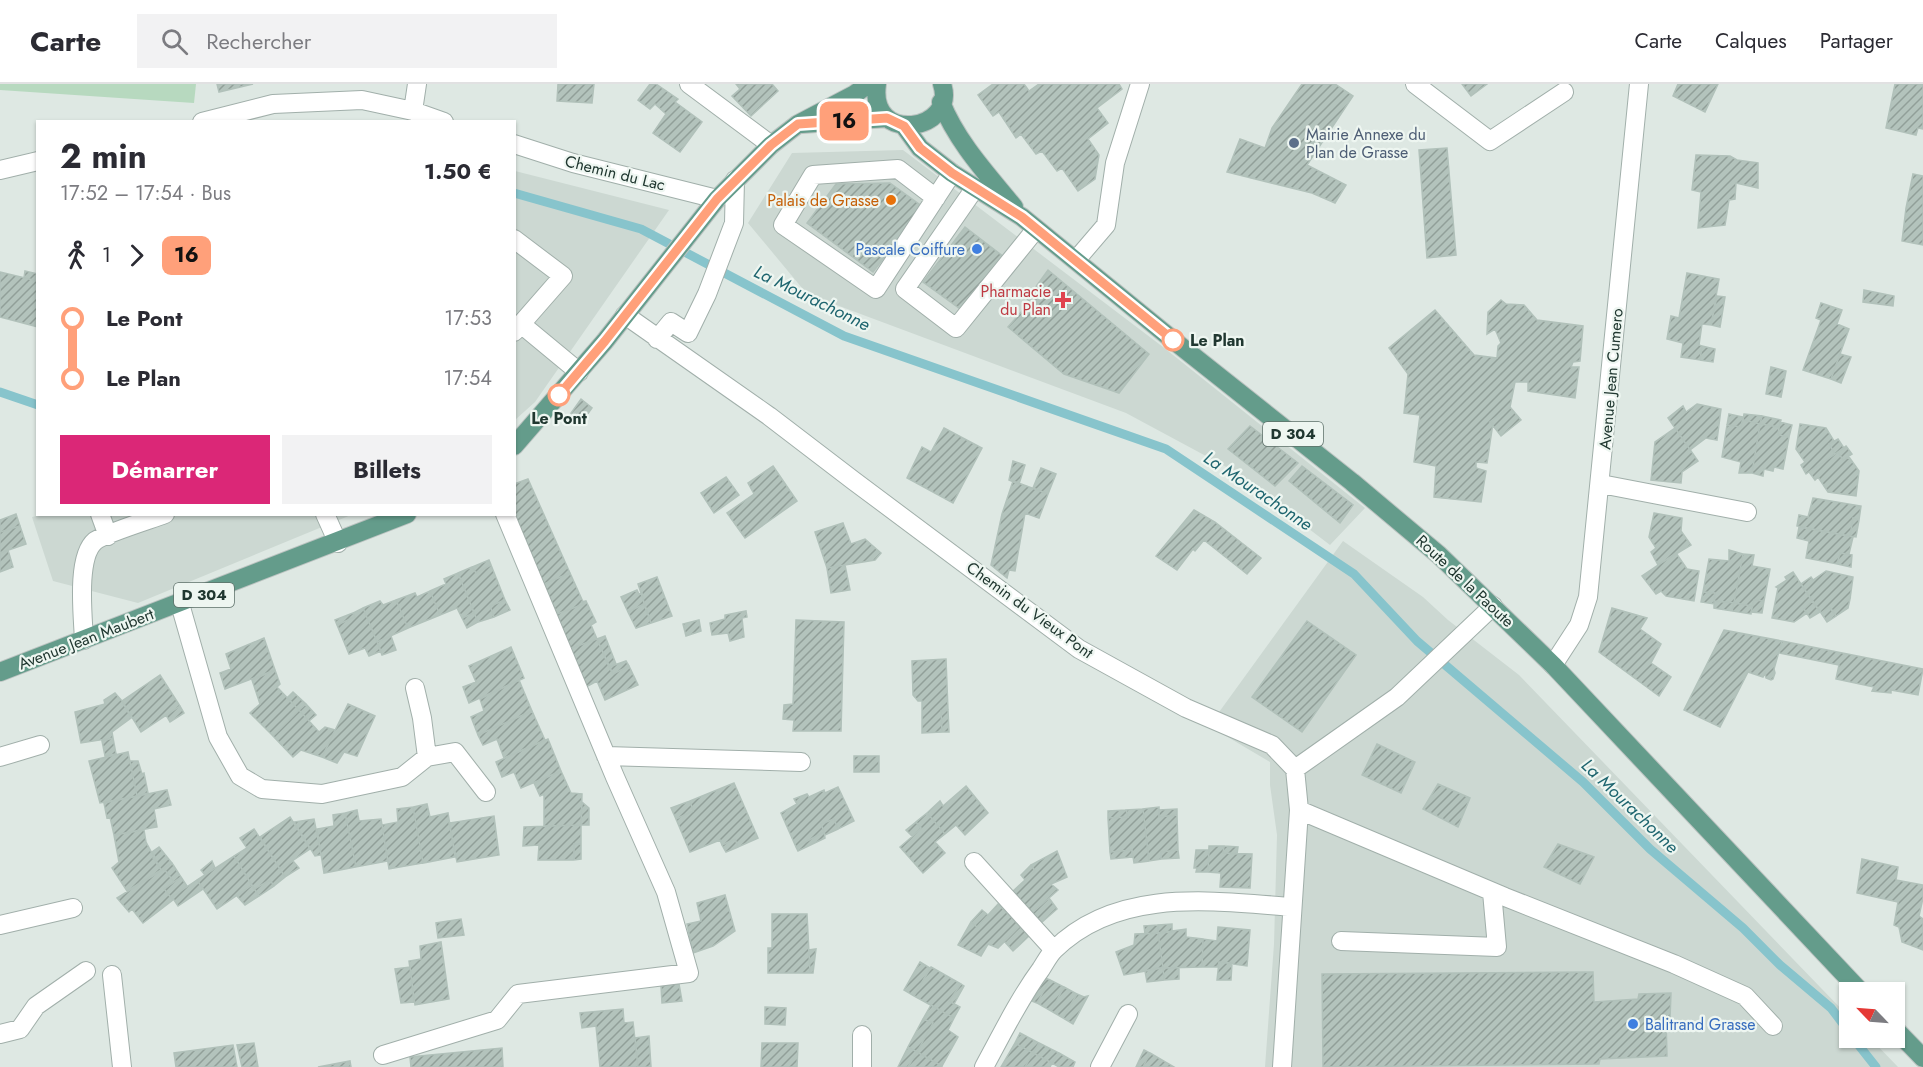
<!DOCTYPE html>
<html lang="fr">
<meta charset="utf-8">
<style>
:root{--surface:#fff;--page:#f2f2f3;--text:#2b2b33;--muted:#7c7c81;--line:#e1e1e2;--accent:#db2777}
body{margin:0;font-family:Jost,sans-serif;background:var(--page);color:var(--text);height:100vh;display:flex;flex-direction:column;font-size:22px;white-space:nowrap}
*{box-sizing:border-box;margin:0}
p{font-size:20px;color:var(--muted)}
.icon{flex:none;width:33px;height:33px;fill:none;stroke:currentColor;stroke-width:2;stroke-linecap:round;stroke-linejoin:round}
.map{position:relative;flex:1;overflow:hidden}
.details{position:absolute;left:36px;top:36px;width:480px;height:396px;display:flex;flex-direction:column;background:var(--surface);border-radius:0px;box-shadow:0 2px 4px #0004}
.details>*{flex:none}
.badge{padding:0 12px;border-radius:9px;font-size:21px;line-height:39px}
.needle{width:39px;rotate:295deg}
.tools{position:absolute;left:1839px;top:898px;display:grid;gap:12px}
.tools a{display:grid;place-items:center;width:66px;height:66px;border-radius:0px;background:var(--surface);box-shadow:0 2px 4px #0004;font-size:30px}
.map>.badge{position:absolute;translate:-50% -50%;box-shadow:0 0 0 3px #fff}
.legs{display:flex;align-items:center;gap:9px;height:66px;padding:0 24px;font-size:20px}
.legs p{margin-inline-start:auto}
.head{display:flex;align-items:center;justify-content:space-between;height:102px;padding:0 24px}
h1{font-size:33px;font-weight:700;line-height:45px}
.primary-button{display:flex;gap:12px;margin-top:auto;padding:12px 24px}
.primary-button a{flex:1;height:69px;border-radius:0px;background:var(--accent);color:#fff;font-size:24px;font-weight:700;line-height:69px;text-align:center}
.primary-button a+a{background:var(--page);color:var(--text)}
ul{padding:0 24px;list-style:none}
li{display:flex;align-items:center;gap:21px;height:60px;font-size:22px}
li i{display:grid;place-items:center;width:9px;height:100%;margin:0 8px;background:currentColor}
li i::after{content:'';width:15px;height:15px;margin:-8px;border:4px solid;border-radius:50%;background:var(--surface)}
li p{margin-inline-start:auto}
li:first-child i{background:linear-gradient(#0000 50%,currentColor 0)}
li:last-child i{background:linear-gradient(currentColor 50%,#0000 0)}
header{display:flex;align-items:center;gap:36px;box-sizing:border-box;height:84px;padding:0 30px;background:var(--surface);border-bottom:2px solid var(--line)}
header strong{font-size:28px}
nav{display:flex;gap:33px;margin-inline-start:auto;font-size:21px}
.search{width:420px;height:54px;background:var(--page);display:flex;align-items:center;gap:15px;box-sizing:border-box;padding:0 21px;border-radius:0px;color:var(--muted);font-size:22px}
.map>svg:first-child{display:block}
.built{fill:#ccd8d2}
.pitch{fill:#b7d9bf}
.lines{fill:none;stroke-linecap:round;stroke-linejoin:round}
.stream{stroke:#87c4cc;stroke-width:9}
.building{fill:url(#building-hatch);stroke:#b1c1ba;stroke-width:1.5}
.minor-casing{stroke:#a1afaa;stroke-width:20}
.major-casing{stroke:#bcc3c1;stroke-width:20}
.minor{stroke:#fff;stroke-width:18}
.major{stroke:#649c8b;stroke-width:18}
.line-1-casing{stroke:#fff;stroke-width:14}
.line-1{stroke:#ffa07a;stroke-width:9}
.service-dot{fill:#5c6f8a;stroke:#eef6f1;stroke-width:2}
.food-dot{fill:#e8710a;stroke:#eef6f1;stroke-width:2}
.shop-dot{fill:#3f7fe0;stroke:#eef6f1;stroke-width:2}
.health-dot{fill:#e0444e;stroke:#eef6f1;stroke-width:2}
.stop-1-dot{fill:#fff;stroke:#ffa07a;stroke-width:3}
.labels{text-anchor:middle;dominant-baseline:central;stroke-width:4.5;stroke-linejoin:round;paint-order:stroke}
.shield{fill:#eef6f1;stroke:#5e706a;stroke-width:1.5}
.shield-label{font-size:15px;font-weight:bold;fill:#203730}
.service-label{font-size:16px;fill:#4e5e75;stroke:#eef6f1;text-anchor:start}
.street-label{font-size:16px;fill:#203730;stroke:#eef6f1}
.food-label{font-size:16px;fill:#c56008;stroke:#eef6f1;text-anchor:end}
.shop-label{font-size:16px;fill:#366cbe;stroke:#eef6f1;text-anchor:end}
.health-label{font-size:16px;fill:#be3a42;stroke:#eef6f1;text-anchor:end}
.stop-label{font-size:16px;font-weight:bold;fill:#203730;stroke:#eef6f1;text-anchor:start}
.water-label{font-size:18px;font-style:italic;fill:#1e656f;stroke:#eef6f1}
</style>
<header>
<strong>Carte</strong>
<div class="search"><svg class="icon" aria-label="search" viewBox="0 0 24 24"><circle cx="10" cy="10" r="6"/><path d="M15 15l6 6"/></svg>Rechercher</div>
<nav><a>Carte</a><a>Calques</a><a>Partager</a></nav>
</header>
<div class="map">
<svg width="1923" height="983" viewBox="0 0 1923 983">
<defs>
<pattern id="building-hatch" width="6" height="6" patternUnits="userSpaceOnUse" patternTransform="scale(1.5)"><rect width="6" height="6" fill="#b3c3bc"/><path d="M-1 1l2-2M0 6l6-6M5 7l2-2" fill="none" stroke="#919f99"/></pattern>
</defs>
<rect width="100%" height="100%" fill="#dee8e3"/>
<!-- built -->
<path class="built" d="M903 66 1163 263 1365 424 1330 461 1232 386 1126 329 807 210 748 139 792 69Z
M515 87 669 126 535 318 515 336Z
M45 430 351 431 138 519 53 497 32 433Z
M1343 457 1423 513 1448 536 1519 591 1849 933 1850 954H1870L1898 983H1265L1274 860 1277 751 1270 701V678L1209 642Z"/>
<!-- pitch -->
<path class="pitch" d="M0 0H196L194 19 0 6Z"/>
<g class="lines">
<!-- stream -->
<path class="stream" d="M514 109 641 145 844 252 1166 365 1354 490 1417 557 1583 698 1650 765 1743 844 1780 881 1831 924 1850 949
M0 308 38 321
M1853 954 1876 983"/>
</g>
<!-- building -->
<path class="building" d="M217 0H253L219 8Z
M217 0H253L219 8Z
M558 0H594L592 19 557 17Z
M650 0H656L678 15 675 18 702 38 680 68 653 49 666 30 655 20 650 25 638 16Z
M736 0H772L778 7 751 32 732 12 740 5Z
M993 0H1024L1029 7 1039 0H1119L1122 5 1097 24 1108 39 1088 55 1099 71 1095 95 1078 107 1062 84 1057 87 1042 67 1036 70 1021 50 1016 54 999 28 993 32 978 11Z
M1302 0H1335L1353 12 1307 81 1346 101 1335 119 1312 109 1227 88 1240 55 1265 64 1272 44Z
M1462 0H1487L1471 12Z
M1678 0H1718L1705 28 1673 12Z
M1895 0H1923V45L1918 44 1916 51 1886 44Z
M1447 64 1456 171 1427 174 1419 66Z
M1696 71 1730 72 1737 76 1758 79V104L1736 99 1735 115 1729 116 1725 141 1698 144 1701 108 1692 106Z
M1913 90 1923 92V161L1902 157 1906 124Z
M890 99 923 123 873 188 807 139 836 100Z
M965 143 1004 173 963 227 923 198Z
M1048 186 1149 270 1119 309 1064 290 1008 243 1030 218 1027 215Z
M25 187 38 190V197L24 194Z
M0 188 38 197V243L0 233Z
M1687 189 1719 195 1711 241 1702 240 1699 261 1702 262 1700 276 1681 273 1683 259 1667 255 1671 232 1679 234Z
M1864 206 1894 212 1893 222 1863 218Z
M1717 212 1725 213 1720 243 1711 241Z
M1501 216 1506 220 1524 221 1537 236 1583 242 1580 277 1573 278 1571 283H1579L1575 314 1528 307V298H1515L1510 323 1490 338 1493 339 1487 379 1476 378V384L1486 387 1481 418 1434 413 1436 382 1414 378 1420 331 1404 329 1408 290 1389 264 1435 226 1474 271 1497 274 1498 262 1501 259 1495 245 1487 250 1488 228Z
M1821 219 1842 226 1837 240 1849 245 1831 295 1803 286 1821 236 1816 234Z
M1702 262 1715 265 1713 278 1700 276Z
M1840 270 1851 273 1841 299 1831 295Z
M1771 283 1786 287 1781 313 1766 310Z
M581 315 592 324 582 338 571 329Z
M1697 320 1721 325 1717 356 1706 354 1690 366 1668 334 1683 322 1686 328Z
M1510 323 1521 336 1501 352 1490 338Z
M1729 330 1743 333 1741 343 1727 341Z
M1744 330 1762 332 1760 340 1743 336Z
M1762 332 1781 336 1779 343 1760 340Z
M1743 336 1760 340 1752 389H1739L1741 378 1722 373 1727 341 1741 343Z
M1780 338 1792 341 1789 353 1778 351Z
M1760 340 1779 343 1778 351 1789 353 1783 385 1774 383 1773 387 1764 385 1763 392 1752 389Z
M1800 340 1826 344 1834 357 1829 360 1835 370 1806 390 1801 381 1805 378 1796 365Z
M1250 342 1298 379 1275 402 1228 365Z
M944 344 982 364 953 419 907 394 922 363 931 368Z
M1675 344 1698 377 1682 388 1681 399 1651 396 1655 358Z
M1838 355 1844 364 1835 370 1829 360Z
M1846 362 1852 370 1843 376 1838 368Z
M1838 368 1843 376 1849 373 1859 387 1856 412 1828 408 1818 393 1815 396 1809 388Z
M1013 377 1025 381 1019 400 1009 396Z
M773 382 797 417 745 454 727 429 754 410 748 399Z
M1302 382 1353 421 1340 439 1289 397Z
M1041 384 1056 390 1048 410 1033 404Z
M726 393 739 411 714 429 701 409Z
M528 395 570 489 544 500 512 430H514V400Z
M1013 397 1048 410 1039 434 1025 429 1015 487 1009 486 1007 494 991 481 1002 430Z
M1813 414 1861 422 1859 436 1853 434 1850 452 1797 442 1799 431 1808 433Z
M1194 426 1215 438 1261 474 1247 490 1204 456 1195 467 1193 465 1177 486 1156 472Z
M1654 429 1682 434 1681 447 1691 461 1658 481 1651 468 1656 464 1649 453Z
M16 430 20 442 0 448V436Z
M1853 434 1859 436 1856 453 1850 452Z
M843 439 851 460 865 455 881 469 875 476 827 484 815 448Z
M20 442 26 460 0 469V448Z
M1799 443 1853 453 1849 470 1840 469 1837 480 1806 474 1809 457 1797 454Z
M8 466 13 483 0 488V469Z
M1729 466 1743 470 1734 519 1714 517 1715 509 1703 508 1709 475 1729 477Z
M1676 469 1687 485 1699 487 1694 517 1666 512 1661 507 1656 510 1642 492Z
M1840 469 1852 471 1851 483 1837 480Z
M1743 470 1754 471 1752 482 1770 485 1764 517 1754 516 1752 522 1734 519Z
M489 476 491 481 476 489 472 483Z
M491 481 505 516 490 522 494 533 478 538 458 489 472 483 476 489Z
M845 481 850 506 831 509 827 484Z
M1826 487 1853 493 1850 515 1833 527 1829 523 1821 529 1801 500 1811 493 1813 496Z
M1793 488 1812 517 1804 525 1807 529 1794 538 1772 534 1778 504 1776 503 1787 496 1785 493Z
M458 489 474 529 462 534 457 524 440 531 430 507 446 500 444 495Z
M570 489 584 520 557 530 544 500Z
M657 493 672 532 651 539 638 500Z
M637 506 639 510 642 509 644 520 628 528 621 513Z
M430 507 440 531 408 544 396 516 415 509 417 513Z
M1703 508 1715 509 1714 520 1701 518Z
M1850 515 1848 524 1836 532 1833 527Z
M396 516 408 544 377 558 363 524 380 517 383 521Z
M505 516 510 526 494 533 490 522Z
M1754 516 1764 517 1762 529 1751 528Z
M586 517 596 538 591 541 597 555 569 565 557 530 584 520 582 518Z
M1714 517 1734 519 1732 527 1714 524Z
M1812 517 1820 528 1810 534 1804 525Z
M1734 519 1752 522 1751 530 1732 527Z
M644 520 651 539 636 544 628 528Z
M1829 523 1836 532 1827 538 1821 529Z
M363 524 381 567 369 572 365 564 349 570 337 541 355 533 353 529Z
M1612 524 1647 534 1640 545 1661 560 1651 579 1671 593 1659 612 1599 568Z
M746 527 747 533 742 534 744 553 730 557 728 549 712 551 710 539 725 535V531Z
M353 529 355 533 337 541 335 536Z
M474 529 478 538 467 544 462 534Z
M699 536 701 547 686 552 683 540Z
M796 536 844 538 841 647H793L794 636 783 635 784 621 793 620Z
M1307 537 1356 571 1302 648 1252 613Z
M1724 546 1782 557 1774 585 1775 589 1773 595 1771 596 1766 594 1765 589 1763 593 1748 588 1720 643 1684 626Z
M391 552 396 566 382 571 377 558Z
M605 552 616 580 609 583 597 555Z
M264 554 275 586 225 605 220 589 231 585 226 570Z
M597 555 613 590 629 582 638 601 605 616 597 597 586 603 569 565Z
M1782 557 1923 585 1918 611 1891 606V609L1872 607 1874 603 1836 595 1839 581 1779 569Z
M511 563 524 594 469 619 463 603 476 598 469 582Z
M946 575 948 626 941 627 942 648 922 649V617H918L913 611 912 577Z
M626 577 629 582 613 590 609 583Z
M275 586 280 600 277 603 299 626 273 652 250 629 260 620 252 596Z
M160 591 180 622 141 648 122 617Z
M519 596 532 627 478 651 471 633 484 627 480 615Z
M293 608 306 620 299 626 287 614Z
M115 609 122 617 131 634 112 648 113 654 81 659 75 628 105 620 104 616Z
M306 620 316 631 309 637 299 626Z
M348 620 375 632 357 672 344 668 337 679 322 673Z
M180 622 184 629 170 638 166 631Z
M299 626 319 648 325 643 335 646 322 673 301 666 293 673 273 652Z
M948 626 949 648H942L941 627Z
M532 627 545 656 504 674 497 655 483 661 478 651Z
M113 654 116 670 105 672 102 657Z
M548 655 561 687 521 704 514 688 502 693 496 678Z
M1377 660 1415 678 1401 709 1362 691Z
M128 668 137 712 100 719 89 677Z
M854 672H879V688H854Z
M130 677H138L142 690 144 689 148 709 137 712Z
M561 687 571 709 582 710 581 741 544 742V710L540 712 534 699Z
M734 699 758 754 738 763 735 755 722 761 720 756 690 768 676 735 693 727 690 717Z
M1438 700 1470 714 1458 743 1423 725Z
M966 702 988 729 965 751 956 741 945 750 927 729 940 717 943 722Z
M838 703 854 737 838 745 834 735 821 740 824 748 796 763 781 729 797 720 794 715 807 710 809 713 824 706 825 709Z
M167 706 171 721 154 725 157 743 114 751 110 733 107 734 104 719Z
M690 717 693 727 676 735 671 724Z
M582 718 589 724V741H581Z
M427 720 430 733 448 729 455 773 423 779 413 723Z
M413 723 423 779 389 785 382 741 398 738 397 725Z
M1159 723V733L1177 731 1178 766 1161 768V775L1149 777 1143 725Z
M1143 725 1149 777 1134 779 1132 766 1110 768 1108 734 1128 733 1126 726Z
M1177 725V731L1159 733V726Z
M357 726 359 737 381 735 388 777 356 783 345 729Z
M1126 726 1128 733 1108 734V727Z
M345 729 356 783 324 789 317 745 334 742 333 731Z
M927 729 945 750 935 758 945 769 923 789 900 763 921 745 916 738Z
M494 732 499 771 457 778 449 739Z
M290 733 310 765 280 785 260 753Z
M314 735 321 771 315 772 294 738Z
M834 735 838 745 825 751 821 740Z
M916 738 921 744 912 752 906 746Z
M581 741V760H574V776H538L539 761 523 762 524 743Z
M254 745 285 793 274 802 270 796 254 805 234 772 247 764 240 754Z
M144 746 146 758 161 786 127 807 112 784 119 778 114 751Z
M824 748 825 754 798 767 796 763Z
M735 755 738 763 726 768 722 761Z
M574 760H581V775L574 776Z
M1558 760 1594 773 1580 800 1544 783Z
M1209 762H1224L1223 769 1252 770 1250 804 1220 803 1221 789 1208 788Z
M1224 762 1238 763 1237 770 1223 769Z
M159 763 172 779 161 786 153 774 155 773 152 768Z
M1132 766V773L1111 775 1110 768Z
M1178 766 1179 774 1161 775V768Z
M1196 766H1209L1208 788H1196L1197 784H1194Z
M1057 767 1067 793 1051 800 1058 806 1032 829 1012 808 1035 787 1031 781Z
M234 772 252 801 217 825 197 796Z
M1862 775 1898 783 1896 796 1923 801V814L1919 832 1923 835V866L1902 858 1899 843 1894 841 1898 818 1857 809Z
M212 777 215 784 205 791 201 786Z
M293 777 299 784 285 793 280 785Z
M172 779 181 793 174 798 164 785Z
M1031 781 1035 787 1025 796 1021 791Z
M164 785 174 798 164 805 173 816 143 839 132 825 129 828 117 814Z
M181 793 187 802 171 814 164 805Z
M197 796 203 805 178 822 172 813Z
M270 796 274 802 259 812 254 805Z
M252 801 259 812 245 821 237 812Z
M725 811 735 847 713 862 693 869 687 840 701 837 697 819Z
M1049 814 1057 825 1041 839 1032 829Z
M998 820 1020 842 998 864 988 860 981 872 958 861 971 838 977 843Z
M982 826 988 831 977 843 971 838Z
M772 830H807L810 889H768V864H772Z
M461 835 464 851 438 854 436 839Z
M1172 840V848L1158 849V841Z
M1158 841V849L1145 850 1144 842Z
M1020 842 1029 852 1013 867 1004 857Z
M1218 843 1250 846 1247 882 1219 878 1218 883H1202L1203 855 1217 857Z
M1186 845V853L1203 855 1202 883 1163 884 1158 849Z
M1158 849 1163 884 1124 891 1116 868 1134 861 1135 850Z
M441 858 449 915 415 921 409 877 421 875 420 862Z
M816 865 813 889H810L809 866Z
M920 878 930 884 914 912 904 906Z
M1219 878 1232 879 1231 896H1217Z
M410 883 414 918 401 919 395 885Z
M931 883 961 900 949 917 960 923 954 934 914 912Z
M1156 884H1163L1164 896 1147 898 1145 887Z
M1163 884H1179V895L1164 896Z
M1593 888 1594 918 1638 915 1639 910 1671 909 1670 935 1666 936 1667 972 1600 975 1599 980 1323 983 1322 890Z
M1045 894 1050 896 1037 919 1032 917Z
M1050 896 1064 903 1051 927 1037 919Z
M679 900 682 917 662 919 661 902Z
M961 900 964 902 954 920 949 917Z
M1064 903 1077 910 1063 934 1051 927Z
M1077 910 1084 913 1088 912 1073 940 1063 934Z
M931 921 954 934 948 946 958 953 942 982 917 968 933 939 923 935Z
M765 923 786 924 785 941 765 940Z
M623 925 624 939 633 938 638 983H600L596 942 582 944 580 929Z
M923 935 933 939 917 968 908 963Z
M1020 949 1039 959 1033 969 1015 959Z
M649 952 651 983H638L635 954Z
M254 959 258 983H242L237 961Z
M762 959H798L797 983H761Z
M1015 959 1033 969 1025 983H1001Z
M1039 959 1059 969 1052 979 1033 969Z
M233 961 237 983H176L174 969Z
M908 963 917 968 908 983H898Z
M502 964 503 983H411L410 973Z
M1144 966 1150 969 1143 983H1136Z
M917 968 942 982V983H908Z
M1033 969 1052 979 1050 983H1025Z
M1059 969 1075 978 1073 983H1059L1052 979Z
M1150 969 1174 983H1143Z
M350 977 351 983H318Z"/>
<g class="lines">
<defs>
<path id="minor" d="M689 0 771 61
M1415 0 1490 57 1564 8
M413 27 417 0
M202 38 273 20 362 16 413 27 444 38
M514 60 573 79 717 115
M0 86 38 77
M975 104 905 205 956 244 1036 145
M936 114 898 85 813 91 783 141 876 205 952 89
M514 155 563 192 514 248
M1076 176 1106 141 1115 79 1140 0
M625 231 769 332 854 397 1079 565 1186 624 1272 661 1295 685 1299 726 1282 983
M521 240 579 288
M657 255 671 238 688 249 707 210 734 139 735 96
M1601 400 1747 428
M100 430 108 452
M325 430 338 459
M180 520 218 653 240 692 262 705 322 710 402 693 427 673 455 668 486 708
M84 556C83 533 76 473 95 457 103 450 152 435 165 430
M1553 581 1579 541 1588 513 1639 0
M415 604 422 634 427 673
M606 672 801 678
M0 673 40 661
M1295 685 1397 613 1493 522
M1299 726 1505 813 1674 880 1745 912 1773 942
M974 778 1054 866
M0 841 73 824
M1341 857 1497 863 1492 808
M112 891 122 983
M0 950 20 945 36 922 86 887
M383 971 497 936 518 910 689 889 666 808 615 693 505 430
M862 983V951
M984 983C1002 950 1019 915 1041 885 1045 879 1049 871 1054 866 1117 803 1212 817 1292 823
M1100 983 1128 930"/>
<path id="major" d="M877 0C868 62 958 47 942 0
M941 18C957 58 987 90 1014 123
M802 40 887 34
M904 42 920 64 952 89 1022 133 1173 256 1352 398 1439 471 1553 581 1862 909
M514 362 605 257 717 115 771 61 798 40 855 10 868 0
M0 588 407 430
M1894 944 1923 974"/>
</defs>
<!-- minor casing -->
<use href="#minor" class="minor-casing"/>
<!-- major casing -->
<use href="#major" class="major-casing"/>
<!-- minor -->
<use href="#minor" class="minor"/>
<!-- major -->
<use href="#major" class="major"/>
</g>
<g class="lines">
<defs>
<path id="line-1" d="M559 311 605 257 717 115 771 61 798 40 887 34 904 42 920 64 952 89 1022 133 1173 256"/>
</defs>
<!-- line-1 casing -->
<use href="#line-1" class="line-1-casing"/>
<!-- line-1 -->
<use href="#line-1" class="line-1"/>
</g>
<!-- markers -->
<circle class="service-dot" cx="1294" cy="59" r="6"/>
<circle class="food-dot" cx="891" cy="116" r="6"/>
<g class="shop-dot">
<circle cx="977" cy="165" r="6"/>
<circle cx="1633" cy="940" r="6"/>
</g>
<path class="health-dot" d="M1060 207h6v6h6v6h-6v6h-6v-6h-6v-6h6z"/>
<g class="stop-1-dot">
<circle cx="1173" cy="256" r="10"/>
<circle cx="559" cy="311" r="10"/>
</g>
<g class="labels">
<!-- shield labels -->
<g class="shield">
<rect x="1263" y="338" width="60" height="24" rx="4.5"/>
<rect x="174" y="499" width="60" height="24" rx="4.5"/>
</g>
<g class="shield-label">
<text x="1293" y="350">D 304</text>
<text x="204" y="511">D 304</text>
</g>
<!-- service labels -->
<g class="service-label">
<text x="1306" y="50">Mairie Annexe du<tspan x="1306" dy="18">Plan de Grasse</tspan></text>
</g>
<!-- street labels -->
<g class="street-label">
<text transform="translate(615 89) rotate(14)">Chemin du Lac</text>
<text transform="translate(1611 295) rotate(-85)">Avenue Jean Cumero</text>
<text transform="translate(1465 497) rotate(43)">Route de la Paoute</text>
<text transform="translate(1030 526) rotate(36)">Chemin du Vieux Pont</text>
<text transform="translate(86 555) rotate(-21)">Avenue Jean Maubert</text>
</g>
<!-- food labels -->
<g class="food-label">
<text x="879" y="116">Palais de Grasse</text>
</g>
<!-- shop labels -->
<g class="shop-label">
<text x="965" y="165">Pascale Coiffure</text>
<text x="1645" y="940" text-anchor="start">Balitrand Grasse</text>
</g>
<!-- health labels -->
<g class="health-label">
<text x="1051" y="207">Pharmacie<tspan x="1051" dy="18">du Plan</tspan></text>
</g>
<!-- stop labels -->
<g class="stop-label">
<text x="1190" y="256">Le Plan</text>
<text x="559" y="334" text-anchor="middle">Le Pont</text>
</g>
<!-- water labels -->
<g class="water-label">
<text transform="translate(812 214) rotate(26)">La Mourachonne</text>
<text transform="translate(1258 407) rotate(34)">La Mourachonne</text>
<text transform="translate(1630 722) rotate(44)">La Mourachonne</text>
</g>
</g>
</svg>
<div class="tools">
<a><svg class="needle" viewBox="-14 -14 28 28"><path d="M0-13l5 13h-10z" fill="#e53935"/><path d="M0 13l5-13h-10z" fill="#7c7c81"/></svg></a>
</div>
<b class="badge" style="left:844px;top:37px;background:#ffa07a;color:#111">16</b>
<section class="details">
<div class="head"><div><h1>2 min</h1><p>17:52 – 17:54 · Bus</p></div><b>1.50 €</b></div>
<div class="legs"><svg class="icon" aria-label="walk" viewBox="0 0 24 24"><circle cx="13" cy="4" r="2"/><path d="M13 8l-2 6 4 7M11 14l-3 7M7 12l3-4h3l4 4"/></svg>1<svg class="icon" aria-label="forward" viewBox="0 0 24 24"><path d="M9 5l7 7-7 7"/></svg><b class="badge" style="background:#ffa07a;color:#111">16</b></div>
<ul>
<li><i style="color:#ffa07a"></i><b>Le Pont</b><p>17:53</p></li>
<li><i style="color:#ffa07a"></i><b>Le Plan</b><p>17:54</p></li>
</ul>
<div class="primary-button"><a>Démarrer</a><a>Billets</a></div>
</section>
</div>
